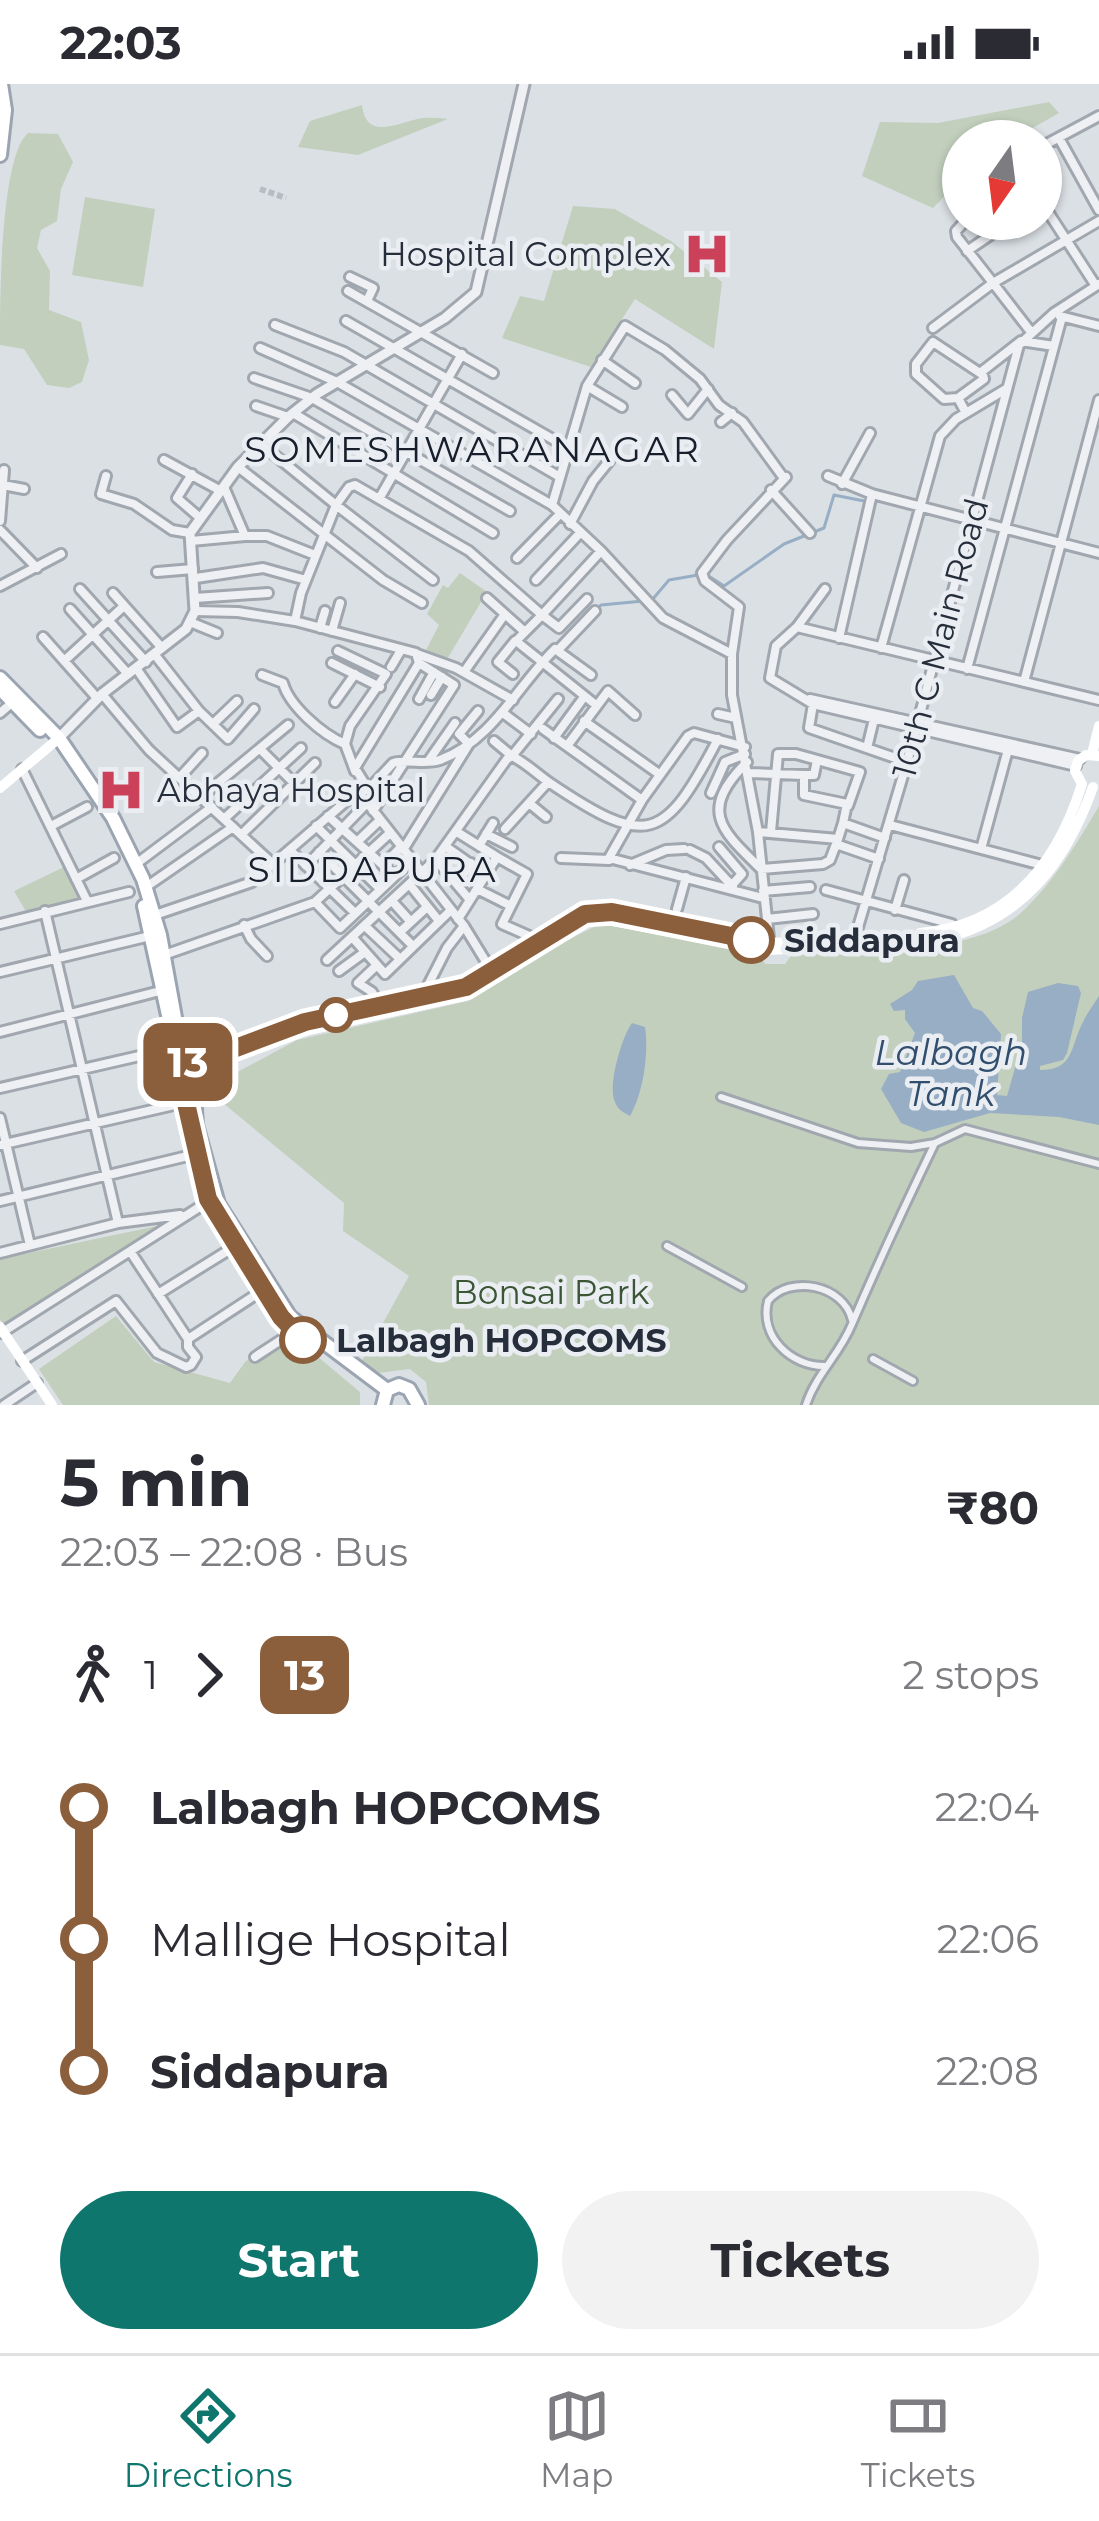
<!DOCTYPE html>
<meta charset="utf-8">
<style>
:root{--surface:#fff;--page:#f2f2f3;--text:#2b2b33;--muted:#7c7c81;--line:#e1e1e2;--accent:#0f766e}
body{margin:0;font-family:Montserrat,sans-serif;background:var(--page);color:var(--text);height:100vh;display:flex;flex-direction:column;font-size:45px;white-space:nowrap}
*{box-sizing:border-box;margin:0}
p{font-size:39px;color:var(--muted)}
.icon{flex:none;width:66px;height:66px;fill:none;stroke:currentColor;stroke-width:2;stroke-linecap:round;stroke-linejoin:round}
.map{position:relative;height:1321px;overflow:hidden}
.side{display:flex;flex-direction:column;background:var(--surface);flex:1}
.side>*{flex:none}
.badge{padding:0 24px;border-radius:18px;font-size:42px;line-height:78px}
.needle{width:78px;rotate:194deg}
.controls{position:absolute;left:942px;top:36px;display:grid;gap:24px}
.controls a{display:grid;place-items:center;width:120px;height:120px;border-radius:50%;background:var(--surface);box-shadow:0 3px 9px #0004;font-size:60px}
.map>.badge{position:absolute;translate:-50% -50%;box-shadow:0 0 0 6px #fff}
.legs{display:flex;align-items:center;gap:18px;height:132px;padding:0 60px;font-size:39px}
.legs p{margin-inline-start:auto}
.headline{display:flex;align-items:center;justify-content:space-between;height:204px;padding:0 60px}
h1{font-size:66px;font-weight:700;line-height:90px}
.action{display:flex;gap:24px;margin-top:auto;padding:24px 60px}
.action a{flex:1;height:138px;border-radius:72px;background:var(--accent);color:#fff;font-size:48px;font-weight:700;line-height:138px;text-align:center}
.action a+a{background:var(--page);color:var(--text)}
ul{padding:0 60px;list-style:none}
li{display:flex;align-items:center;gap:42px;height:132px;font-size:45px}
li i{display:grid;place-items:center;width:18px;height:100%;margin:0 15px;background:currentColor}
li i::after{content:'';width:30px;height:30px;margin:-15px;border:9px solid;border-radius:50%;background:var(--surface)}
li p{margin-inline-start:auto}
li:first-child i{background:linear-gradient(#0000 50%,currentColor 0)}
li:last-child i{background:linear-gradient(currentColor 50%,#0000 0)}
.status{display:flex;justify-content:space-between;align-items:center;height:84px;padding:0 60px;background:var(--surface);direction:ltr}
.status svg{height:33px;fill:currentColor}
.dock{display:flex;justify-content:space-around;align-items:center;height:168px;border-top:3px solid var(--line);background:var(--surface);font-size:33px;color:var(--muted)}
.dock a{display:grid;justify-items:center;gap:6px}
.dock .current{color:var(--accent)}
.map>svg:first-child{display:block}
.green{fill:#c2cfbd}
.water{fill:#97aec5}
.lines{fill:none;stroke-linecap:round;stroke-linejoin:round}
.stream{stroke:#97aec5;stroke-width:3}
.pedestrian-tunnel{stroke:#b7bcc3;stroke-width:6;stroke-dasharray:6 3;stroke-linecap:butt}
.pedestrian-casing{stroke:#a1a7af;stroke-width:12}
.minor-casing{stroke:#a1a7af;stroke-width:14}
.tertiary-casing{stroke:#a1a7af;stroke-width:15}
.primary-casing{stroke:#9ba4b1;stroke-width:18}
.pedestrian{stroke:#eef0f4;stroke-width:6}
.minor{stroke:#eef0f4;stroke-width:8}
.tertiary{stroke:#eef0f4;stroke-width:9}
.secondary{stroke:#fff;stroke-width:10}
.primary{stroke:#fff;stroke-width:12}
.line-1-casing{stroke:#fff;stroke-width:27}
.line-1{stroke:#8b5e3c;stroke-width:18}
.stop-1-dot{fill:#fff;stroke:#8b5e3c;stroke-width:6}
.labels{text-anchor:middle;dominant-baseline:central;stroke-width:9;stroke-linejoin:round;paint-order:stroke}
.poi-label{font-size:33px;fill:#262e3b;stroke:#eaeef3;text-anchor:end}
.street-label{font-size:33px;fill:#262e3b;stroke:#eaeef3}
.stop-label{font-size:33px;font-weight:bold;fill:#262e3b;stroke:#eaeef3;text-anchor:start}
.park-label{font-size:33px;fill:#3b5634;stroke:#eaeef3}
.neighbourhood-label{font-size:36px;letter-spacing:3px;fill:#181f2c;stroke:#eaeef3}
.water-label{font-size:36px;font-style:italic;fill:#314e6e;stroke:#eaeef3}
</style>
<div class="status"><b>22:03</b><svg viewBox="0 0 49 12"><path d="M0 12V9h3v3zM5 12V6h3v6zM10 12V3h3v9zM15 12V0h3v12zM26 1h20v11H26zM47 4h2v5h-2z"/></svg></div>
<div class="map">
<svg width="1099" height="1321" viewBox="0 0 1099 1321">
<rect width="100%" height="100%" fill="#dbe0e5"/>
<!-- green -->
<path class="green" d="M1049 18 1059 29 1010 57H963V93L933 124 862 92 880 38 938 39Z
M362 21C366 56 395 40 418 35 427 33 438 34 448 35L358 71 298 63 310 37Z
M28 49 58 50 73 78 61 105 57 137 41 146 37 164 50 187 49 226 81 238 89 276 82 298 69 304 47 301 24 265 0 261C0 217 0 73 28 49Z
M85 113 155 125 143 203 72 191Z
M573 122 615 125 671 157 722 198 714 265 635 215 591 283 502 254 520 212 544 217Z
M460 489 487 508 446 577 426 566 439 541 427 530 443 501 448 504Z
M1099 722V1321H429L426 1298 410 1285 370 1290 359 1282 409 1192 343 1147 344 1119 206 1005 297 956 468 917 521 879 602 839 759 869 765 880H785L793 869C859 865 971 874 1022 828 1054 798 1077 759 1099 722Z
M64 783 81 816 28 831 14 807Z
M162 1141 4 1242 0 1235V1175Z
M116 1232 154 1278 230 1299 245 1278 287 1247 360 1308V1321H63L39 1285Z"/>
<!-- water -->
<path class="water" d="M954 891 973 924 982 927 1001 950 997 1011 1007 1012 1022 960V934L1028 908 1058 899 1078 902 1081 909 1067 969 1063 976 1040 982V986C1075 986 1070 962 1083 938 1087 929 1094 920 1099 912V1041L1059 1033 990 1029 924 1048 901 1039 881 1005 889 990 900 988 915 949 905 935V926L894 927 890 920 912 906 918 897Z
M632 939 645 943C649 970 643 1010 630 1032 623 1028 618 1026 615 1018 607 1003 622 952 632 939Z"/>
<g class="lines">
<!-- stream -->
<path class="stream" d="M707 491 724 502 784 460 824 444 834 411 869 418
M652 516 669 496 698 491
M595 527 601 521 643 517"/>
<!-- pedestrian-tunnel -->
<path class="pedestrian-tunnel" d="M260 105 286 114"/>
<defs>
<path id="pedestrian" d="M721 1013 858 1059 911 1063 935 1059 965 1045 1099 1080
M667 1162 742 1203
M873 1275 913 1297
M826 1282C791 1283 759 1252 768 1217 790 1190 844 1201 852 1236
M806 1321C816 1290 840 1270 852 1240 878 1179 906 1119 935 1059"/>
<path id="minor" d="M1059 54 1099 126
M1041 63 1099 32
M1041 117 1096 202
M967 167 1014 135
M350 193 373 204 367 217
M348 207 493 289
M1060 232 1099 242
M346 237 570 365
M275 241 344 268 560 393
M933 244 993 199 957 153 956 147 967 135
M1031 248 993 199 1099 137
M260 264 337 298 552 421 601 467 663 534 732 570V611L758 748 770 864
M602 276 635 299
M980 289 1021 257 1054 262
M254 294 312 314 510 427
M587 302 622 323
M672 311 688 330 708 305
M958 314 944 315 916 290V280L933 258 983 291 984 295 958 314 966 329
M256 322 288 333
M293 329 493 449
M721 338 732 329
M261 360 336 421 349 403 355 401 469 467 542 531 516 557 596 621
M164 376 221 407
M238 383 383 496 422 519
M192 390 177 414 199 433
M106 392 101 410 134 420 172 446 190 449
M828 392 872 410 1099 469
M842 400 870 349
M3 401 24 405
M771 406 810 449
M379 415 462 270
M552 421 587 302 625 242 665 266 700 295 719 321 743 338 783 393
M0 437 4 386
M570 440 593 397 610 376
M0 446 37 484
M245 452H267L315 471
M191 457 245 452 224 403
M517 474 560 430
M157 488 193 485
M196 494 263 484 306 496
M536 496 580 449
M0 502 61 470
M80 505 146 578
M825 505 797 543 1099 616
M113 509 162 564
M195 514 268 509
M487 514 525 548
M587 515 559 544 542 531 601 467
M70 525 128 590
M195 527 238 528 295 537 301 509 336 421 433 496
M295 537 416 569 419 579 454 601 373 727
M190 538 217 549
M797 543 776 562 770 594 813 620 1076 682
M320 544 325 527
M332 547 340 519
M43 553 97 614
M839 554 872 410
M881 564 940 352 956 335 1006 305
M558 566 595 527
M338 567 386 590 350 642 345 660 355 687
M417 570 456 584 513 616
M732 570 739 523 705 497 702 489 727 456 786 393
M155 571 199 627 228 655 254 625
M64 577 124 522
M332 579 380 603
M391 583 401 566
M136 584 177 643 199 627
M967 585 1062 233
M464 588 505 530
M513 590 498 578 515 557
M262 591 283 599C289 621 321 650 345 660
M1024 598 1099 316
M102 610 149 666 274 781
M431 611 442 593
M419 615 434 588
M810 615 1080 675
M335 618 355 590
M813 620 809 644 907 678
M0 629 13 618
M503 629 531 650
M718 630 736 634
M584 637 659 690
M213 640 237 617
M543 645 642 716
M554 654 584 613
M494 657 512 672 558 615
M567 662 608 607 635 631
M745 663 694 649 688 652 642 716 609 774 763 814
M867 664 874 635
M260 665 295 700
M429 676 455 639
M747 678C698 727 721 746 761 785L823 780 830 776 838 755
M22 685 87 817
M749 689 804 691V711L847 720 843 739
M805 691H814L817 676
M181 692 202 669
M368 705 355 684 419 579
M358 707 464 842 491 886
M711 709 725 678 745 670
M201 713 288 641
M529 719 546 733
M328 732 395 792
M225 734 301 664
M890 741 1042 781
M51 742 87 723
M316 742 380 805
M505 745 548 698
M457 748 497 773 458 835
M758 748 838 755 843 739 885 754
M771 748 778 670H796L860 688 848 722
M243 749 315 679
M486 750 512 763
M357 758 380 736
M836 760 879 775
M445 762 486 791
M479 762 493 739
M719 763 742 790 732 801
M981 765 1009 662
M290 766 355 829
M403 766 469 660 459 650 478 627
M690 766 706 774 733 803
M319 768 413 862
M497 773 527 790 502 840 538 856
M561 774 609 776
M436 776 470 816
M136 780 212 723
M383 781 401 763
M630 781 666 766 684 765
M306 782 367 719
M76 795 114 774
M457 800 471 779
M410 801 439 837
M146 803 233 743
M477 805 511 822
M826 806 952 840
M763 807 810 803
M392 817 411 838
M315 818 390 749
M677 825 686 793
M895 826 904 796
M45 827 118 1139
M155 831 252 798 358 707 368 706 393 679C408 675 426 681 440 676 493 656 517 602 555 565L591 591
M767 835 813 830
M0 840 129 808
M244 841 251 855 267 872
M365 842 399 874
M400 848 427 823
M353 854 385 890 451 826
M853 860 907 678 1019 261 1054 229 1099 200
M164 871 315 818 340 844 412 776
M327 876 435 776 507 675 512 672C526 679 537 690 550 699 648 765 664 758 718 655
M377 881 358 899 372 908 379 921
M339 887 365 868
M0 888 150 852
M422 913 447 864 464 842
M0 948 160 907
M0 1004 174 964
M0 1034 30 1161
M0 1061 187 1018
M0 1117 196 1070
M0 1169 118 1139 180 1131
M158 1210 237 1161
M1 1249 209 1117
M188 1255 263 1206
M255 1273 293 1248
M22 1277 116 1217 157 1269 186 1283 191 1281 196 1273 188 1263V1255L130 1167
M4 1321 37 1299"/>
<path id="tertiary" d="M59 654 102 610 186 545 195 527 190 449 238 383 288 333 317 310 445 234 476 208 524 0"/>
<path id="primary" d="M0 71 5 26 1 0
M0 594 59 654 113 734 143 795 160 851 176 939 192 977 196 1041 218 1120 290 1233 387 1306
M0 605 40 646
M144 822 186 1013
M187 955 194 963 228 967
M193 1013 230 975
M383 1321 387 1306 399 1301 409 1305 418 1321"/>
</defs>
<!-- pedestrian casing -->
<use href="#pedestrian" class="pedestrian-casing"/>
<!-- minor casing -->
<use href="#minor" class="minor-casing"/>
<!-- tertiary casing -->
<use href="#tertiary" class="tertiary-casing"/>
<!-- primary casing -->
<use href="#primary" class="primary-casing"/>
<!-- pedestrian -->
<use href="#pedestrian" class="pedestrian"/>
<!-- minor -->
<use href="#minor" class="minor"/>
<!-- tertiary -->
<use href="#tertiary" class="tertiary"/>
<!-- secondary -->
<path class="secondary" d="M1092 670 1099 642
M1082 700 1075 687 1078 677 1086 671 1099 672
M0 704 59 654
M920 849C1009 841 1057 780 1082 700
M770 859 836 856
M187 978 315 936 466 903 578 832 599 827
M186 987 230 975 295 949 458 913 579 841 596 834 770 866 942 855C1023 835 1066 779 1093 703
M0 1243 52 1321"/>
<!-- primary -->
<use href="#primary" class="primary"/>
</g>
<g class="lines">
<defs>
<path id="line-1" d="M303 1256 281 1233 208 1115 177 980 228 967 305 938 466 903 585 830 612 828 751 856"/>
</defs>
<!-- line-1 casing -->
<use href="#line-1" class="line-1-casing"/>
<!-- line-1 -->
<use href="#line-1" class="line-1"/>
</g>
<!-- icons -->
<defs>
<symbol id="hospital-bare" viewBox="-9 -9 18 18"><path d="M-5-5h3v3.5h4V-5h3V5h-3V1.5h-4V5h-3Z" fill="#ca4159" stroke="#eaeef3" stroke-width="2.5" paint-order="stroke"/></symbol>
</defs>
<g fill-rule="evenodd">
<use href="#hospital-bare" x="674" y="137" width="66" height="66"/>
<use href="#hospital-bare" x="88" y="673" width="66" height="66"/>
</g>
<!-- markers -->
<g class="stop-1-dot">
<circle cx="751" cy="856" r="21"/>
<circle cx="336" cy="931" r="15"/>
<circle cx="303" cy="1256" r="21"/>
</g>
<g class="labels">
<!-- poi labels -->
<g class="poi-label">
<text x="671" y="170">Hospital Complex</text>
<text x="157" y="706" text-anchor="start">Abhaya Hospital</text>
</g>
<!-- street labels -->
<g class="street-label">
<text transform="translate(940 554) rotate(-75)">10th C Main Road</text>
</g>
<!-- stop labels -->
<g class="stop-label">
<text x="784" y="856">Siddapura</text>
<text x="336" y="1256">Lalbagh HOPCOMS</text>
</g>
<!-- park labels -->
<g class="park-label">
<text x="551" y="1208">Bonsai Park</text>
</g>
<!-- neighbourhood labels -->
<g class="neighbourhood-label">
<text x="473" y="365">SOMESHWARANAGAR</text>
<text x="373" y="785">SIDDAPURA</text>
</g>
<!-- water labels -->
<g class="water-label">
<text x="951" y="968">Lalbagh<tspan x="951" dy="41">Tank</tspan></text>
</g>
</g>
</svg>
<div class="controls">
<a><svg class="needle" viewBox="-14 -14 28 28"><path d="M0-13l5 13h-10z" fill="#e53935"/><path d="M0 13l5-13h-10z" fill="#7c7c81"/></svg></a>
</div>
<b class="badge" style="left:188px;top:978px;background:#8b5e3c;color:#fff">13</b>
</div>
<section class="side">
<div class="headline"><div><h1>5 min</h1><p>22:03 – 22:08 · Bus</p></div><b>₹80</b></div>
<div class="legs"><svg class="icon" aria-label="walk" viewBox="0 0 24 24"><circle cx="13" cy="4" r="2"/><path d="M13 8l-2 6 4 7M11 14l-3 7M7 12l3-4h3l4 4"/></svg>1<svg class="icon" aria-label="forward" viewBox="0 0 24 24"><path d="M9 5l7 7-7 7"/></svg><b class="badge" style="background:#8b5e3c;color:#fff">13</b><p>2 stops</p></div>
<ul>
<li><i style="color:#8b5e3c"></i><b>Lalbagh HOPCOMS</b><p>22:04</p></li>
<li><i style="color:#8b5e3c"></i><span>Mallige Hospital</span><p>22:06</p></li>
<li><i style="color:#8b5e3c"></i><b>Siddapura</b><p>22:08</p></li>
</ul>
<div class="action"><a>Start</a><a>Tickets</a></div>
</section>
<nav class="dock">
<a class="current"><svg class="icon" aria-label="directions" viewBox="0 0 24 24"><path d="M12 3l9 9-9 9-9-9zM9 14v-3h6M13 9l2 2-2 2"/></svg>Directions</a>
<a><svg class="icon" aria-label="map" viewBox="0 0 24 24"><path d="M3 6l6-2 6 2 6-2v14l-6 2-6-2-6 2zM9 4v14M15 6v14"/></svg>Map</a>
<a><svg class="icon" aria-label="tickets" viewBox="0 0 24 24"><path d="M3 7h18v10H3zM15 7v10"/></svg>Tickets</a>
</nav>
